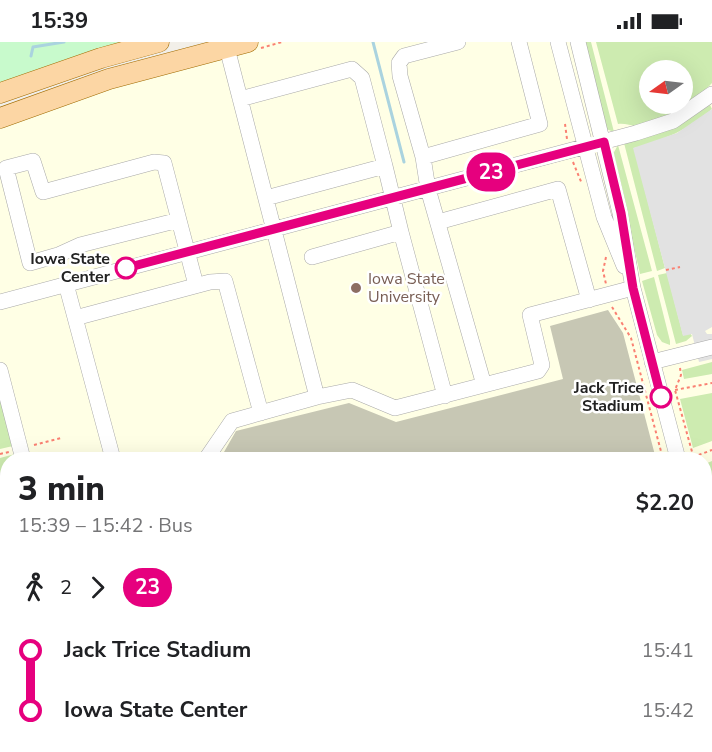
<!DOCTYPE html>
<meta charset="utf-8">
<style>
:root{--surface:#fff;--page:#f2f2f2;--text:#202124;--muted:#757577}
body{margin:0;font-family:"Nunito Sans",sans-serif;background:var(--page);color:var(--text);height:100vh;display:flex;flex-direction:column;font-size:22px;white-space:nowrap}
*{box-sizing:border-box;margin:0}
p{font-size:20px;color:var(--muted)}
.icon{flex:none;width:33px;height:33px;fill:none;stroke:currentColor;stroke-width:2;stroke-linecap:round;stroke-linejoin:round}
.map{position:relative;flex:1;overflow:hidden}
.details{position:absolute;left:0px;top:410px;width:712px;height:302px;display:flex;flex-direction:column;background:var(--surface);border-radius:24px 24px 0 0;box-shadow:0 6px 24px #0002}
.details>*{flex:none}
.badge{padding:0 12px;border-radius:20px;font-size:21px;line-height:39px}
.needle{width:39px;rotate:256deg}
.fabs{position:absolute;left:639px;top:18px;display:grid;gap:12px}
.fabs a{display:grid;place-items:center;width:54px;height:54px;border-radius:50%;background:var(--surface);box-shadow:0 6px 24px #0002;font-size:30px}
.map>.badge{position:absolute;translate:-50% -50%;box-shadow:0 0 0 3px #fff}
.legs{display:flex;align-items:center;gap:9px;height:66px;padding:0 18px;font-size:20px}
.legs p{margin-inline-start:auto}
.summary{display:flex;align-items:center;justify-content:space-between;height:102px;padding:0 18px}
h1{font-size:33px;font-weight:800;line-height:45px}
ul{padding:0 18px;list-style:none}
li{display:flex;align-items:center;gap:21px;height:60px;font-size:22px}
li i{display:grid;place-items:center;width:9px;height:100%;margin:0 8px;background:currentColor}
li i::after{content:'';width:15px;height:15px;margin:-8px;border:4px solid;border-radius:50%;background:var(--surface)}
li p{margin-inline-start:auto}
li:first-child i{background:linear-gradient(#0000 50%,currentColor 0)}
li:last-child i{background:linear-gradient(currentColor 50%,#0000 0)}
.status{display:flex;justify-content:space-between;align-items:center;height:42px;padding:0 30px;background:var(--surface);direction:ltr}
.status svg{height:16px;fill:currentColor}
.map>svg:first-child{display:block}
.education{fill:#ffffe5;fill-rule:evenodd}
.construction{fill:#c7c7b4}
.grass{fill:#cdebb0;fill-rule:evenodd}
.park{fill:#c8facc}
.parking{fill:#e2e2e2}
.lines{fill:none;stroke-linecap:round;stroke-linejoin:round}
.stream{stroke:#aad3df;stroke-width:3}
.minor-casing{stroke:#a9a9a9;stroke-width:16}
.major-casing{stroke:#a06b00;stroke-width:21}
.path{stroke:#fa8072;stroke-width:2;stroke-dasharray:3 3;stroke-linecap:butt}
.minor{stroke:#fff;stroke-width:15}
.major{stroke:#fcd6a4;stroke-width:20}
.line-1-casing{stroke:#fff;stroke-width:14}
.line-1{stroke:#e6007e;stroke-width:9}
.stop-1-dot{fill:#fff;stroke:#e6007e;stroke-width:3}
.education-dot{fill:#8d6e63;stroke:#fff;stroke-width:2}
.labels{text-anchor:middle;dominant-baseline:central;stroke-width:5;stroke-linejoin:round;paint-order:stroke}
.stop-label{font-size:16px;font-weight:bold;fill:#222;stroke:#fff;text-anchor:end}
.education-label{font-size:16px;fill:#785e54;stroke:#fff;text-anchor:start}
</style>
<div class="status"><b>15:39</b><svg viewBox="0 0 49 12"><path d="M0 12V9h3v3zM5 12V6h3v6zM10 12V3h3v9zM15 12V0h3v12zM26 1h20v11H26zM47 4h2v5h-2z"/></svg></div>
<div class="map">
<svg width="712" height="710" viewBox="0 0 712 710">
<rect width="100%" height="100%" fill="#f2efe9"/>
<!-- education -->
<path class="education" d="M248 0H712V710H0V76ZM650 28H682V62H650ZM8 417H705V704H8Z"/>
<!-- construction -->
<path class="construction" d="M608 268 623 291 656 417H220L236 389 349 361 396 380 563 337 550 284Z"/>
<!-- grass -->
<path class="grass" d="M583 0H591L614 90 606 87Z
M596 0H712V41C698 57 659 83 637 84 630 84 625 81 618 82ZM650 28H682V62H650Z
M710 63 712 67C690 87 662 99 634 106L665 226 657 229 624 101 680 83Z
M618 103 652 229 640 232 613 112Z
M667 231 683 293 690 291 692 294 686 299 676 302 658 233Z
M654 235 670 299V303L662 300 657 293 642 239Z
M712 320V332L684 337 682 328Z
M712 351V399L693 406 680 357Z
M0 354 13 404 0 407Z
M15 412 17 417H8L7 458 0 429V416Z
M712 419V477L705 450V422Z"/>
<!-- park -->
<path class="park" d="M0 0H139L0 44Z"/>
<!-- parking -->
<path class="parking" d="M712 67V285L705 289 707 292H712V317L699 320 692 292 683 294 633 106 677 91Z
M0 429 8 458 7 537 0 539Z
M7 598H8L7 665 0 637V600Z"/>
<g class="lines">
<!-- stream -->
<path class="stream" d="M373 0 404 120
M31 14 33 5 64 0"/>
<defs>
<path id="minor" d="M458 0 404 14 399 21 400 34 423 115 428 147 484 343
M558 0 604 175 624 224
M578 0 620 171 633 246 678 417
M227 6 317 355
M240 57 352 27 362 36 385 124
M423 115 540 82 519 0
M266 156 385 124 401 190 312 215
M179 178 80 203 58 213 30 221 6 126 33 119 43 150 154 120 164 121 196 243
M438 180 558 147 589 258
M401 190 445 354
M66 242 113 417
M0 260 636 91 673 79 712 52
M75 276 210 240 225 239 261 371
M652 320 712 305
M0 328 23 417
M206 417 232 379 317 355 352 348 395 366 538 329 542 323 530 273 633 246
M705 522 712 549
M0 562 8 560
M705 645 712 643
M99 704 101 710
M183 704 184 710
M342 704 344 710
M409 704 411 710
M536 704 538 710
M676 704 678 710
M244 710 268 704
M588 710 615 704"/>
<path id="major" d="M0 51 101 16 159 0
M0 76 109 37 248 0"/>
</defs>
<!-- minor casing -->
<use href="#minor" class="minor-casing"/>
<!-- major casing -->
<use href="#major" class="major-casing"/>
<!-- path -->
<path class="path" d="M261 6 282 0
M565 82 567 97
M573 120 582 142
M606 215 603 229 606 242
M666 228 680 225
M612 265 631 296 663 417
M680 326 681 333 675 348 694 417
M675 348 712 341
M34 403 61 396
M0 412 9 410
M693 415 712 408
M705 460 712 486
M705 574 710 592 705 604
M705 610 708 631
M0 670 8 669
M0 672 8 700
M8 704 10 710"/>
<!-- minor -->
<use href="#minor" class="minor"/>
<!-- major -->
<use href="#major" class="major"/>
</g>
<g class="lines">
<defs>
<path id="line-1" d="M126 226 604 100 621 171 633 246 661 355"/>
</defs>
<!-- line-1 casing -->
<use href="#line-1" class="line-1-casing"/>
<!-- line-1 -->
<use href="#line-1" class="line-1"/>
</g>
<!-- markers -->
<g class="stop-1-dot">
<circle cx="126" cy="226" r="10"/>
<circle cx="661" cy="355" r="10"/>
</g>
<circle class="education-dot" cx="356" cy="246" r="6"/>
<g class="labels">
<!-- stop labels -->
<g class="stop-label">
<text x="110" y="217">Iowa State<tspan x="110" dy="18">Center</tspan></text>
<text x="644" y="346">Jack Trice<tspan x="644" dy="18">Stadium</tspan></text>
</g>
<!-- education labels -->
<g class="education-label">
<text x="368" y="237">Iowa State<tspan x="368" dy="18">University</tspan></text>
</g>
</g>
</svg>
<div class="fabs">
<a><svg class="needle" viewBox="-14 -14 28 28"><path d="M0-13l5 13h-10z" fill="#e53935"/><path d="M0 13l5-13h-10z" fill="#757577"/></svg></a>
</div>
<b class="badge" style="left:491px;top:130px;background:#e6007e;color:#fff">23</b>
<section class="details">
<div class="summary"><div><h1>3 min</h1><p>15:39 – 15:42 · Bus</p></div><b>$2.20</b></div>
<div class="legs"><svg class="icon" aria-label="walk" viewBox="0 0 24 24"><circle cx="13" cy="4" r="2"/><path d="M13 8l-2 6 4 7M11 14l-3 7M7 12l3-4h3l4 4"/></svg>2<svg class="icon" aria-label="forward" viewBox="0 0 24 24"><path d="M9 5l7 7-7 7"/></svg><b class="badge" style="background:#e6007e;color:#fff">23</b></div>
<ul>
<li><i style="color:#e6007e"></i><b>Jack Trice Stadium</b><p>15:41</p></li>
<li><i style="color:#e6007e"></i><b>Iowa State Center</b><p>15:42</p></li>
</ul>
</section>
</div>
